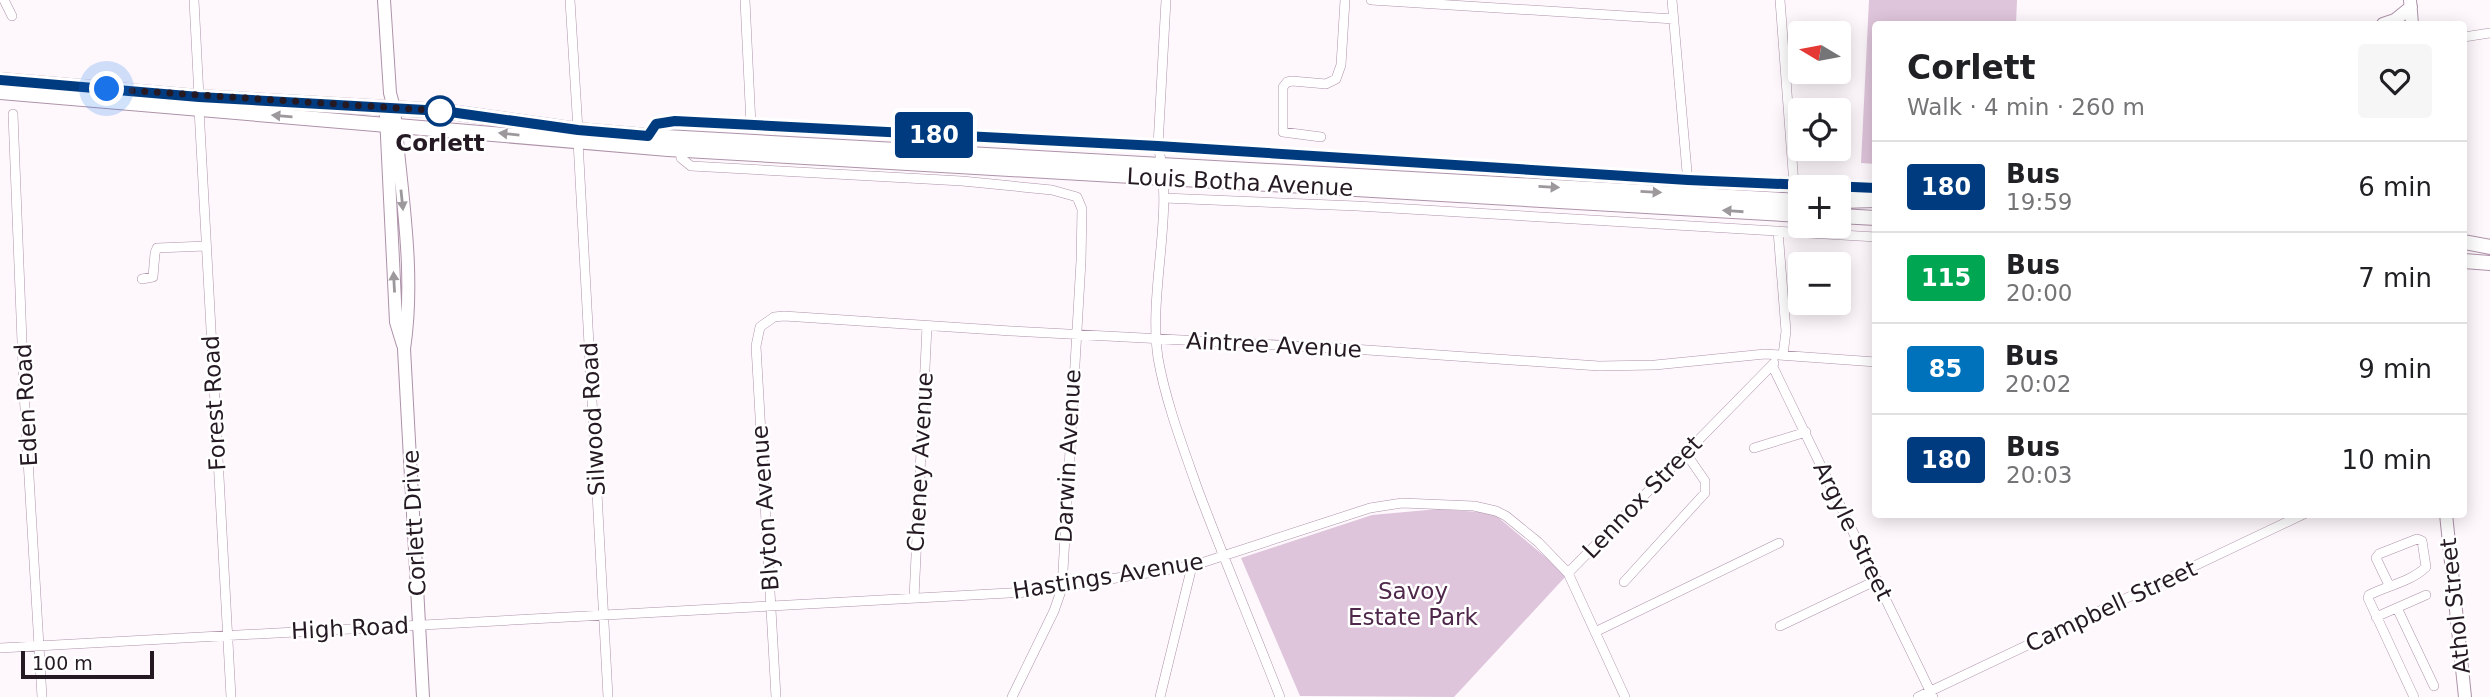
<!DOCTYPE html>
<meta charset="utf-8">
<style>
:root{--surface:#fff;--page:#f6f6f6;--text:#202124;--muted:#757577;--line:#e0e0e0}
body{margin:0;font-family:"DejaVu Sans",sans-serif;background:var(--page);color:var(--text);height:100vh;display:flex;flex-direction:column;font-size:26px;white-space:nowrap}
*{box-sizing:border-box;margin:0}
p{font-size:23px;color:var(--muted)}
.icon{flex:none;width:38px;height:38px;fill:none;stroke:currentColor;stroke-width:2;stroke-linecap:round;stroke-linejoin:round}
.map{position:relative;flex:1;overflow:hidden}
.details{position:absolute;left:1872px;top:21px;width:595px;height:497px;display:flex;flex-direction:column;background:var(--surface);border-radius:7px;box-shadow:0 4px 18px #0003}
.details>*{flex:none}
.badge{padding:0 14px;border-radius:5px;font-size:24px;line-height:46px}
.needle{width:46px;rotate:280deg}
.fabs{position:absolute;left:1788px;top:21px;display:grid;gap:14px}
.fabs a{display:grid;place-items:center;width:63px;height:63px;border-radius:7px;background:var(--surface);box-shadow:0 4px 18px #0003;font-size:35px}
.scale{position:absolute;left:21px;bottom:18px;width:133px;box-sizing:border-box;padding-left:7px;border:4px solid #251a23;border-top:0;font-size:19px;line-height:24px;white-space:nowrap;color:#251a23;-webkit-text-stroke:5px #fff;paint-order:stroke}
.you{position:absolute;width:35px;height:35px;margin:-18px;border:5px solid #fff;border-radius:50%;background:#1a73e8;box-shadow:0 0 0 10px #1a73e833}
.map>.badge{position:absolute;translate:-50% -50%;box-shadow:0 0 0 4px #fff}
.round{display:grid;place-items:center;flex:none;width:74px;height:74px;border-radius:7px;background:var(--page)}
.overview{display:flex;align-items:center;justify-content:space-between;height:119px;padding:0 35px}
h1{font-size:33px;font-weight:700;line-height:52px}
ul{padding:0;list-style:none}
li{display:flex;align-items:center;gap:21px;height:91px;padding:0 35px;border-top:2px solid var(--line)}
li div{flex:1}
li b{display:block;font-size:26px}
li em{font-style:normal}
li .badge{min-width:77px;font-weight:700;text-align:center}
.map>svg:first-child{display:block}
.green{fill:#dfc5db}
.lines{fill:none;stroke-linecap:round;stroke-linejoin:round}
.minor-casing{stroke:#ae92a9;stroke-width:10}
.secondary-casing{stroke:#ae92a9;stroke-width:14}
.primary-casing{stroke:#ae92a9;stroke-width:16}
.minor{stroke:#fff;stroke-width:9}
.secondary{stroke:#fff;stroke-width:12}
.primary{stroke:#fff;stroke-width:14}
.oneway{fill:#9d989c}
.line-casing{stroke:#fff;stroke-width:16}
.line{stroke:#003b80;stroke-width:10}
.walk{stroke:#251a23;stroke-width:7;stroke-dasharray:0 12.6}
.stop-dot{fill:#fff;stroke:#003b80;stroke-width:3.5}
.labels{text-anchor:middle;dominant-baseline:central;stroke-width:5;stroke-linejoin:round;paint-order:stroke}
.stop-label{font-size:23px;font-weight:bold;fill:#251a23;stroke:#fff}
.street-label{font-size:23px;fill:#251a23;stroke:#fff}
.park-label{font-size:23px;fill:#4f274a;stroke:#fff}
</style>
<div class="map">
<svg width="2490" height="697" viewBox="0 0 2490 697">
<rect width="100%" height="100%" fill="#fef8fd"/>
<!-- green -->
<path class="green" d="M1869 0H2017L2016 24H1876V164L1861 163Z
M1438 509 1493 513 1567 575 1454 697 1300 696 1241 558 1372 515Z"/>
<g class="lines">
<defs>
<path id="minor" d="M4 0 12 16
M194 0 199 97
M570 0 578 130
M745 0 751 125
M1166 0 1158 146C1175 214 1148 289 1158 358 1166 403 1183 447 1198 490 1224 559 1253 628 1280 697
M1371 0 1674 19
M1672 0 1688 183
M1780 0 1794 185
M2464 37 2490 33
M199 109 231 697
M13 114 24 392 42 697
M648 136 656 124 675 121 1158 146 1688 180 1876 188
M1321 137 1283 132V87L1287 82 1292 81 1326 84 1336 79 1341 65 1345 0
M578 141 608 697
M680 150 681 158 691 166 962 181 1052 190 1077 197 1082 209 1081 261 1062 588 1054 611 1012 697
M1164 198 1357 206 1876 237
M1778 231 1786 331 1783 355
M142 279 153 277 155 253 157 248 206 246
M1772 365 1933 697
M1754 448 1806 432
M1568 573 1774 363
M1624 582 1705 493V481L1685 452
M2389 585 2376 558 2379 554 2417 539 2422 541 2426 567C2412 581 2387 586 2369 595L2368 598 2414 697
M914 598 927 326
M2397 608 2434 686
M2376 617 2426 595
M1780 626 1877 580
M1595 632 1779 543
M0 648 1028 592 1192 566 1370 508 1402 503 1474 506 1496 511 1506 516 1538 542 1568 573 1625 697
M776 697 756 346 760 327 774 317 784 316 1011 331 1353 349 1599 366 1655 365 1765 354 1876 362
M1160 697 1192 566
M1918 697 2304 514"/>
<path id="secondary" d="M384 0 390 93 394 108C400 187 416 270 404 349L423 697
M2410 0 2412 24
M2383 24 2395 20 2411 7
M386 116 396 322 403 345
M2446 514 2465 697"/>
<path id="primary" d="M0 80 199 97 443 111 578 130 648 136 1801 201
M0 92 668 149 1801 215
M1839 201 1876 200
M1839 216 1876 218
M2464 242 2490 247
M2464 261 2490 263"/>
</defs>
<!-- minor casing -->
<use href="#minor" class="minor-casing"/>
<!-- secondary casing -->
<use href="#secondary" class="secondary-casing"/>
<!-- primary casing -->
<use href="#primary" class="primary-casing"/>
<!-- minor -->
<use href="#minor" class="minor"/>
<!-- secondary -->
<use href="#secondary" class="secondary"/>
<!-- primary -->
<use href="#primary" class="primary"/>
</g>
<!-- one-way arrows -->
<defs><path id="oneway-solid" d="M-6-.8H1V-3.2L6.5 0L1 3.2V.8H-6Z" transform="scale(1.75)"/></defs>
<g class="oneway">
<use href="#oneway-solid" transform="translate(282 116) rotate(-175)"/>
<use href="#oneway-solid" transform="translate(509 134) rotate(-174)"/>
<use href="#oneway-solid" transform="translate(1549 187) rotate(3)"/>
<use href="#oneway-solid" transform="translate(1651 192) rotate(3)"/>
<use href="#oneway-solid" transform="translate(402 200) rotate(84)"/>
<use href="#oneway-solid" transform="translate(1733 211) rotate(-176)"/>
<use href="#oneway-solid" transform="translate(394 282) rotate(-93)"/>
</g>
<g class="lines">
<defs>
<path id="line" d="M0 80 199 97 443 111 578 130 648 136 656 124 675 121 1158 146 1688 180 1876 188"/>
</defs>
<!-- line casing -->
<use href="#line" class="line-casing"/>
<!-- line -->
<use href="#line" class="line"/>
<!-- walk -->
<path class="walk" d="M107 89 443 111H440"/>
</g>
<!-- markers -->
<circle class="stop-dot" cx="440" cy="111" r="14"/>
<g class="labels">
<!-- stop labels -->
<g class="stop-label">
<text x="440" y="143">Corlett</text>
</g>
<!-- street labels -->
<g class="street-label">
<text transform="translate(1240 182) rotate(3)">Louis Botha Avenue</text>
<text transform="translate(1274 345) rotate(3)">Aintree Avenue</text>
<text transform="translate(214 403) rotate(-93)">Forest Road</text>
<text transform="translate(26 405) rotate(-93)">Eden Road</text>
<text transform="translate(593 419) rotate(-93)">Silwood Road</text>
<text transform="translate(1068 456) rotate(-87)">Darwin Avenue</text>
<text transform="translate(920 462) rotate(-87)">Cheney Avenue</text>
<text transform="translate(1642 497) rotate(-46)">Lennox Street</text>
<text transform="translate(765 508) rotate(-94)">Blyton Avenue</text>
<text transform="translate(414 523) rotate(-93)">Corlett Drive</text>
<text transform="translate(1853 531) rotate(64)">Argyle Street</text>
<text transform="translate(1108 576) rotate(-9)">Hastings Avenue</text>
<text transform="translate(2111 606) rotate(-25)">Campbell Street</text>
<text transform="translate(2455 606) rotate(-96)">Athol Street</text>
<text transform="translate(350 628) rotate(-3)">High Road</text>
</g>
<!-- park labels -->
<g class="park-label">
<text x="1413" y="591">Savoy<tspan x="1413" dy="26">Estate Park</tspan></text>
</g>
</g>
</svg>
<div class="fabs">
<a><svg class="needle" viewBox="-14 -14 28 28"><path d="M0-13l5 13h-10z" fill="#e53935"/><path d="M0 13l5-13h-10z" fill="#757577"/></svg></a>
<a><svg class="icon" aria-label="locate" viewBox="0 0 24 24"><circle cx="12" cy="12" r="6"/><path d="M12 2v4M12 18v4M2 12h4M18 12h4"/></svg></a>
<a>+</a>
<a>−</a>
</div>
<div class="scale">100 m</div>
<div class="you" style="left:107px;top:89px"></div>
<b class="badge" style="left:934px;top:135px;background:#003b80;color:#fff">180</b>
<section class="details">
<div class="overview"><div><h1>Corlett</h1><p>Walk · 4 min · 260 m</p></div><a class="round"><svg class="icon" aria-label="heart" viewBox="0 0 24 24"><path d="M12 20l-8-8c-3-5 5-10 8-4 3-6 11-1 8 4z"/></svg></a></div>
<ul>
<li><span class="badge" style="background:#003b80;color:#fff">180</span><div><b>Bus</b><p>19:59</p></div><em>6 min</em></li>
<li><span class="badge" style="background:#00a651;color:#fff">115</span><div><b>Bus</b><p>20:00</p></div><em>7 min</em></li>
<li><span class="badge" style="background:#0072bc;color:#fff">85</span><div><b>Bus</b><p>20:02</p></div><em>9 min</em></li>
<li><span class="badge" style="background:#003b80;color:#fff">180</span><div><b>Bus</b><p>20:03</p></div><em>10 min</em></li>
</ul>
</section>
</div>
